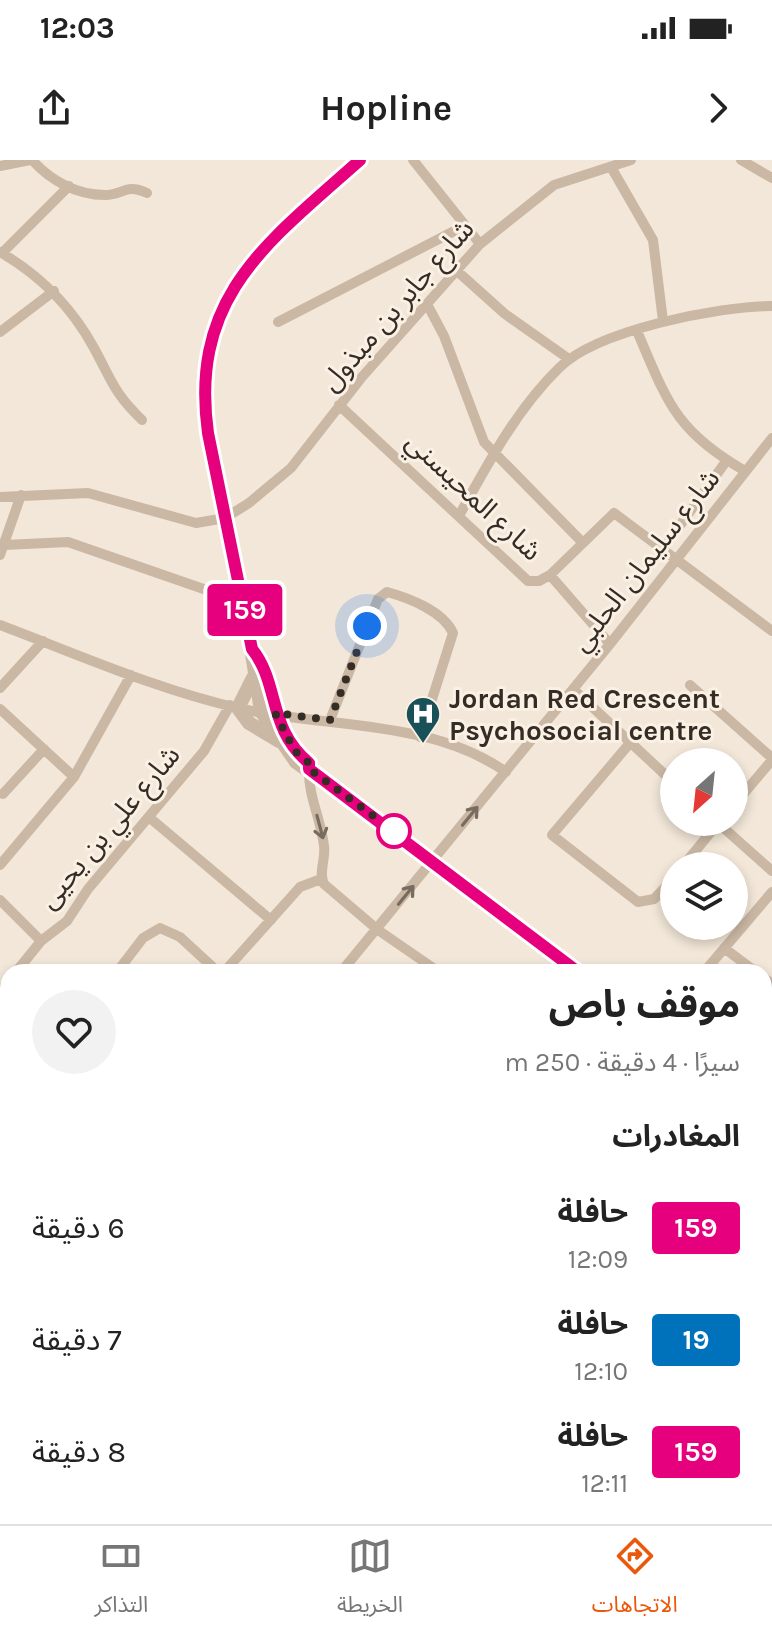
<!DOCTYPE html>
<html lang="ar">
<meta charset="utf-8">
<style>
:root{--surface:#fff;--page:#f2f2f2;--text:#222;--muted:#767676;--line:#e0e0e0;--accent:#ea580c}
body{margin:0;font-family:Karla,"Noto Sans Arabic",sans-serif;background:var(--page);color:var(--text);direction:rtl;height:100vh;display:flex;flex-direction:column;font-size:30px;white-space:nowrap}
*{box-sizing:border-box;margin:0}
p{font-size:26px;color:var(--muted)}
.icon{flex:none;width:44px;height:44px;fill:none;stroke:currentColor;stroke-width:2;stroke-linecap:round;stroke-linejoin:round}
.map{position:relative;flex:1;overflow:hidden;direction:ltr}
.drawer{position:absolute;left:0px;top:804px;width:772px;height:560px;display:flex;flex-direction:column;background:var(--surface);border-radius:24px 24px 0 0;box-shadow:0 4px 12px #0003;direction:rtl}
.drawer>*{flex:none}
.badge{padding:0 16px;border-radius:6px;font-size:28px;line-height:52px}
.needle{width:52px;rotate:207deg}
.buttons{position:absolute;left:660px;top:588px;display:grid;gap:16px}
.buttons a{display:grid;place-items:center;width:88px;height:88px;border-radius:50%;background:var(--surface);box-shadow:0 4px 12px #0003;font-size:40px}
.you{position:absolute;width:40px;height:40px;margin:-20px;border:6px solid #fff;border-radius:50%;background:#1a73e8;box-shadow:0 0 0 12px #1a73e833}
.map>.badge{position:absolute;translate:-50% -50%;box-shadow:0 0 0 4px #fff}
h2{padding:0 32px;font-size:30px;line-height:72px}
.round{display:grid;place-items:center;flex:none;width:84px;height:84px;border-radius:42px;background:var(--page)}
.headline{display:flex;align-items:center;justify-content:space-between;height:136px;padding:0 32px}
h1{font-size:38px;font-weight:700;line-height:60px}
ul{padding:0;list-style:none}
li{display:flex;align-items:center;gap:24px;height:112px;padding:0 32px}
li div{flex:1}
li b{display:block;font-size:30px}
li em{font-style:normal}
li .badge{min-width:88px;font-weight:700;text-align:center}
.status{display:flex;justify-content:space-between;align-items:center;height:56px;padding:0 40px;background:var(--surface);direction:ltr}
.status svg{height:22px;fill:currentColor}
header{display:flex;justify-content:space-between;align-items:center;height:104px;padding:0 32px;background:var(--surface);font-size:36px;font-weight:700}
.menu{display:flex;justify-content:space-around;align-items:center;height:112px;border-top:2px solid var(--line);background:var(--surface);font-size:22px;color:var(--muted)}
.menu a{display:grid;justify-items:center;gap:4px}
.menu .on{color:var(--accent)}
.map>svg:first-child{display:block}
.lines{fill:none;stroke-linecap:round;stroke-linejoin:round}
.minor{stroke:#cab8a4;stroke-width:10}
.tertiary{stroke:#cab8a4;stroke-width:14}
.oneway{stroke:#786b5f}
.line-casing{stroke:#fff;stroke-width:18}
.line{stroke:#e6007e;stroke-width:12}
.walk{stroke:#352c26;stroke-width:8;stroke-dasharray:0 14.4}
.stop-dot{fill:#fff;stroke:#e6007e;stroke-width:4}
.labels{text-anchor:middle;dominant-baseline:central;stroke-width:6;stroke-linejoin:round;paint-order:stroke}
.street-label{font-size:28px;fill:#352c26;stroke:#faf1e4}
.poi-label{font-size:28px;font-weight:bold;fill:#352c26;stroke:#faf1e4;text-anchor:start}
</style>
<div class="status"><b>12:03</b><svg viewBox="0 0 49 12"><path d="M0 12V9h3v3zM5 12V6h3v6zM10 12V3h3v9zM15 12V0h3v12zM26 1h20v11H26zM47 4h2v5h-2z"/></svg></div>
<header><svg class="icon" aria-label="forward" viewBox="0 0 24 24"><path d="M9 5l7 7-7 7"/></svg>Hopline<svg class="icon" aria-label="share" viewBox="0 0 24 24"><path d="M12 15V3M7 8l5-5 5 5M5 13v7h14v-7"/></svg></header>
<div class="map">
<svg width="772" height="1364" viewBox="0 0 772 1364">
<rect width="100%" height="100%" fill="#f2e7d8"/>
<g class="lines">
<!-- minor -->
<path class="minor" d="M32 0C50 20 76 35 105 35 124 35 125 23 147 33
M413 0 480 84
M741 0 772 18
M0 6 30 0
M611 7 653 80 663 161
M0 92C41 116 71 146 94 188 112 221 114 233 142 260
M2 93 69 26
M457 111 505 154 569 199
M427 144 444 176 484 282 582 382
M278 162 464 66
M637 171C667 241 675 271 745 311
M0 172 54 131
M339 245 528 421H539L550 415 614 353 772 471
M0 337 88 333 196 363 225 358 249 343 291 308 362 217 480 84 554 25 631 0
M460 354C488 303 517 249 559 208 597 170 719 146 772 146
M4 385 68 382 244 443
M663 389 727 300
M0 395 21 335
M550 415 610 484
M0 465C79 495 158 530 242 549 328 568 430 559 506 612
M690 525 772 598
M0 528 43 481
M573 529 674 623
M0 549 74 617
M330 560 378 439 387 432C409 438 443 451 453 473L420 577
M630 583 552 675 638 742 654 739 674 718
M309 609C308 636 321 659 324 686 326 699 318 713 324 724L378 770 439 812
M3 634 44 589
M734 645 772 600
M150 658 271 760
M717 662 772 711
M0 705 74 617 131 515
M683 706 719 662
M0 740 41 781
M724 788 756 812
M16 812 41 781 67 761 88 729 204 591 230 545
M117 812 143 778 160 768 180 777 218 812
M224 812 300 727 321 719
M341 812 610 484 772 278
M704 812 772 732
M764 818 772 824
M0 831 8 821
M0 839 8 846
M0 992 8 998
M764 1079 772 1086
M0 1081 8 1072
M0 1106 8 1113
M764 1120 772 1110
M0 1214 8 1221
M764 1257 772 1247
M764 1337 772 1339
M299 1356 356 1364
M492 1364 494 1356"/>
<!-- tertiary -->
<path class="tertiary" d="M360 0 275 76 247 107 230 133 208 188 204 240 208 273 244 443 261 551 296 602 434 701 578 812
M252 489C271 513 271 550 287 577
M253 518 238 548 249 563 279 581
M764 961 772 967
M0 1310 8 1315
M0 1326 8 1331
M48 1356 60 1364
M75 1356 87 1364
M187 1364 194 1356"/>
</g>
<!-- one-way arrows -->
<defs><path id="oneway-shaft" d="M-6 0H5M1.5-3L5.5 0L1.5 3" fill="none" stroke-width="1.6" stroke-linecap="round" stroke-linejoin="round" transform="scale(2)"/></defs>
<g class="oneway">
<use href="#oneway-shaft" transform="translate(470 656) rotate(-51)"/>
<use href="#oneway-shaft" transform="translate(320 667) rotate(75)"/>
<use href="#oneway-shaft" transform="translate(406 735) rotate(-51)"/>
</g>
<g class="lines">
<defs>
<path id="line" d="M360 0C268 82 189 136 208 273L252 489C280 524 267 568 309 603V609L578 812"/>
</defs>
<!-- line casing -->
<use href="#line" class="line-casing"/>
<!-- line -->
<use href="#line" class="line"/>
<!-- walk -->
<path class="walk" d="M367 466 330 560 275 553 295 591 309 603V609L394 671"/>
</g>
<!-- icons -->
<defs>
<symbol id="hospital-pin" viewBox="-11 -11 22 30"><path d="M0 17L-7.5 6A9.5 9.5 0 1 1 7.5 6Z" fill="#1a5058" stroke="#faf1e4"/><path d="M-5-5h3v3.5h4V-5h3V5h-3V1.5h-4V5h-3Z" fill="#fff"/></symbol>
</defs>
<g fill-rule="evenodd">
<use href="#hospital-pin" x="403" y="534" width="40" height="54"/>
</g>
<!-- markers -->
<circle class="stop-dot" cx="394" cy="671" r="16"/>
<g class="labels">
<!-- street labels -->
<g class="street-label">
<text transform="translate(397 145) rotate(-49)">شارع جابر بن مبذول</text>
<text transform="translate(474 336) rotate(43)">شارع المحيسني</text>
<text transform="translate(645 400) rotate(-52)">شارع سليمان الحلبي</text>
<text transform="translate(109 667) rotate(-50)">شارع علي بن يحيى</text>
</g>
<!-- poi labels -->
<g class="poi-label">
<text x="449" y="538">Jordan Red Crescent<tspan x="449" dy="32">Psychosocial centre</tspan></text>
</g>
</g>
</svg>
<div class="buttons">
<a><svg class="needle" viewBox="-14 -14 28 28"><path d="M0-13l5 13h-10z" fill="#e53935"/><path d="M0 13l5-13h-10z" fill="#767676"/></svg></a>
<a><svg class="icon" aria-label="layers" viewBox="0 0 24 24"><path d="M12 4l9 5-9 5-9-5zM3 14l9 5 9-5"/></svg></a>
</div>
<div class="you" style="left:367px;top:466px"></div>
<b class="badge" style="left:245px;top:450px;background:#e6007e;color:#fff">159</b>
<section class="drawer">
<div class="headline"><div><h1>موقف باص</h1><p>سيرًا · 4 دقيقة · 250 m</p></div><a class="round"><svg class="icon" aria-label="heart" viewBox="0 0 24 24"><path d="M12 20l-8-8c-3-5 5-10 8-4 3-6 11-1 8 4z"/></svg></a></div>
<h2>المغادرات</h2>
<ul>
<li><span class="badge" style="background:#e6007e;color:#fff">159</span><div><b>حافلة</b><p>12:09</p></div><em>6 دقيقة</em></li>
<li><span class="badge" style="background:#0072bc;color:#fff">19</span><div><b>حافلة</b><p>12:10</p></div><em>7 دقيقة</em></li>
<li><span class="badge" style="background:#e6007e;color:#fff">159</span><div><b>حافلة</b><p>12:11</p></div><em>8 دقيقة</em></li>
</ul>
</section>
</div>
<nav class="menu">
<a class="on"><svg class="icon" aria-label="directions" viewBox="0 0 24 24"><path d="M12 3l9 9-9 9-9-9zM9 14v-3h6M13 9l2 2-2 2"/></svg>الاتجاهات</a>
<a><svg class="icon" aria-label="map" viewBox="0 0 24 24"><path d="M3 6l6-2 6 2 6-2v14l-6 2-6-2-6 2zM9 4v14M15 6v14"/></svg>الخريطة</a>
<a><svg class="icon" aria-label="tickets" viewBox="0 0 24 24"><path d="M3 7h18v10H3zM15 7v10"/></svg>التذاكر</a>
</nav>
